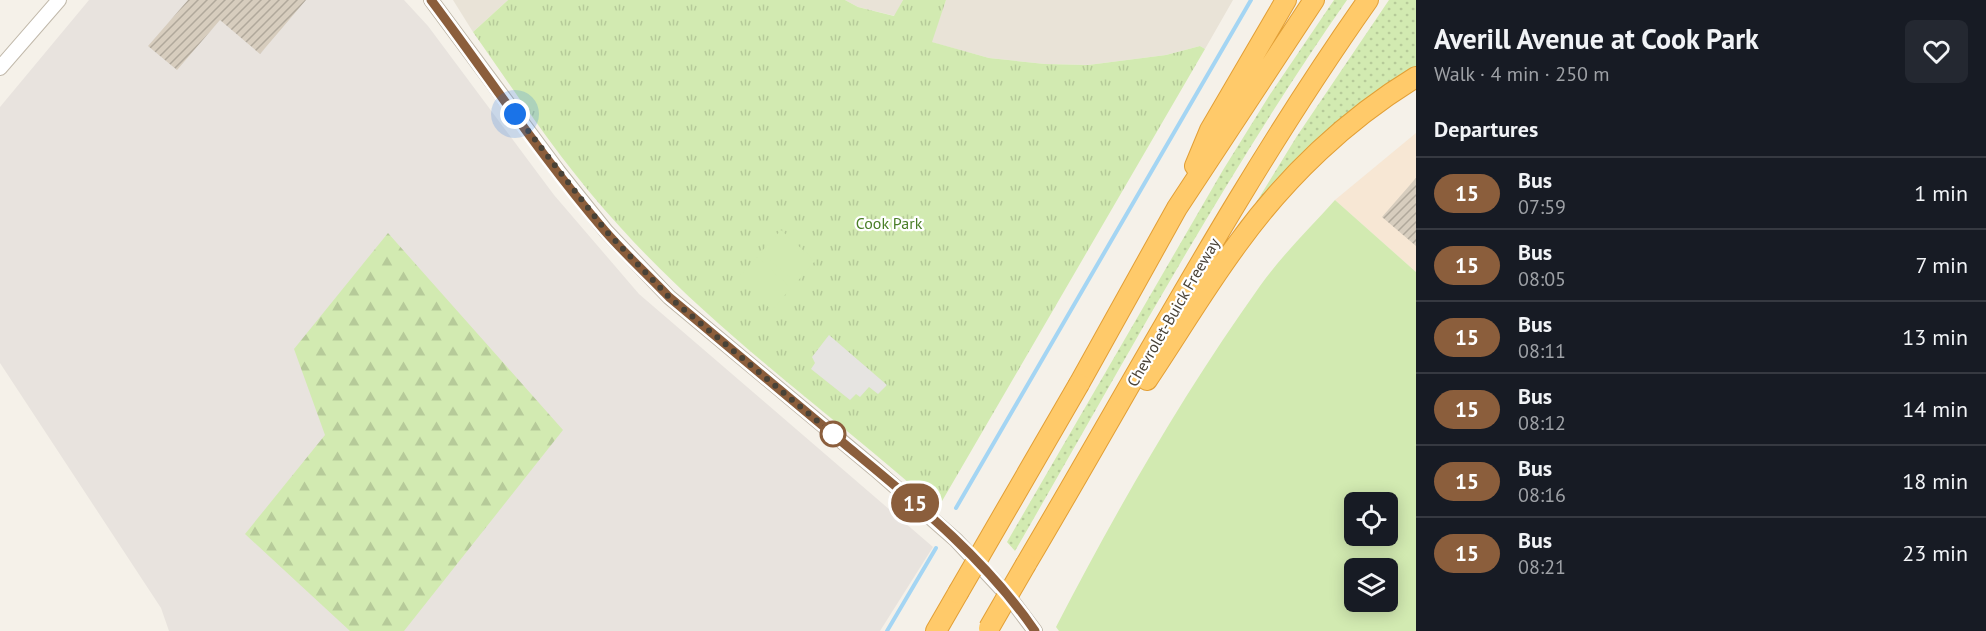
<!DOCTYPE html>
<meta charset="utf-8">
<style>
:root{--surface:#171b24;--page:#242831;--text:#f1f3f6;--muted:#9ea1a6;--line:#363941}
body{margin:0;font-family:"PT Sans",sans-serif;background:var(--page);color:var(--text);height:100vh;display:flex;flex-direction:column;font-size:22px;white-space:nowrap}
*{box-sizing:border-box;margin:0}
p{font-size:20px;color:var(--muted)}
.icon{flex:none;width:33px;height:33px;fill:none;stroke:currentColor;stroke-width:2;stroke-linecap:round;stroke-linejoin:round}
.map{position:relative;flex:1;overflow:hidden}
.panel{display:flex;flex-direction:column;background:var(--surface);width:570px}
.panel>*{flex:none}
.badge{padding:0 12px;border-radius:20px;font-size:21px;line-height:39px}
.buttons{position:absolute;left:1344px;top:492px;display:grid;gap:12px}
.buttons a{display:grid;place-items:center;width:54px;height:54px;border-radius:9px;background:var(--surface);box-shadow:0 3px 15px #0003;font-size:30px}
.you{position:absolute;width:30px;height:30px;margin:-15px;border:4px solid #fff;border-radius:50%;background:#1a73e8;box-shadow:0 0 0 9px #1a73e833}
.map>.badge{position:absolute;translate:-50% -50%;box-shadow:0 0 0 3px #fff}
h2{padding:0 18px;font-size:22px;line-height:54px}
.round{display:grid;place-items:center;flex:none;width:63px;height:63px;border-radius:9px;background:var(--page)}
.overview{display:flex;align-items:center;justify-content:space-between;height:102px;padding:0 18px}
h1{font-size:28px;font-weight:600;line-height:45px}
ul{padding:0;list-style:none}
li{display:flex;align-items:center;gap:18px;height:72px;padding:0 18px;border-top:2px solid var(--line)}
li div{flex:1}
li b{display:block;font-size:22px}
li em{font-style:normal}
li .badge{min-width:66px;font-weight:700;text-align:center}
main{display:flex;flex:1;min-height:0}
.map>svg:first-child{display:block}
.residential{fill:#e9e3d7}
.commercial{fill:#f7e7d4}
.industrial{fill:#e8e3de}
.grass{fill:url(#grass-dots)}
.forest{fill:url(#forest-firs)}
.park{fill:url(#park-tufts)}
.pitch{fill:#d2eab1;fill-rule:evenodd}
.parking{fill:#e6e4e1}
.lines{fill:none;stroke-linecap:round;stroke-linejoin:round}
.stream{stroke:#a4d5f3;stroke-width:4}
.building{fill:url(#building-hatch)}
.tertiary-casing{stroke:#c1b9ab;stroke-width:16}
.motorway-casing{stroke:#e29f36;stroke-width:22}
.tertiary{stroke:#fff;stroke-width:14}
.motorway{stroke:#ffca6a;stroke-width:20}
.motorway-bridge-casing{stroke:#e29f36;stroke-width:22;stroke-linecap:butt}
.motorway-bridge{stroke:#ffca6a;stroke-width:20}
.line-casing{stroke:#fff;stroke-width:14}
.line{stroke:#8b5e3c;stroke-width:9}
.walk{stroke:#494237;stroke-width:6;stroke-dasharray:0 10.8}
.stop-dot{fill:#fff;stroke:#8b5e3c;stroke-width:3}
.labels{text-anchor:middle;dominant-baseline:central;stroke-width:4.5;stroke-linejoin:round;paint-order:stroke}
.park-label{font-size:16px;fill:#4a7e28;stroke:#fff}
.street-label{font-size:16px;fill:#494237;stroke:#fff}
</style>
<main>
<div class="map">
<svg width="1416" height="631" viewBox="0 0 1416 631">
<defs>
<pattern id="grass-dots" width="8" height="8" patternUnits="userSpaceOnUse" patternTransform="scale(1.5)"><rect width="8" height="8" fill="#d2eab1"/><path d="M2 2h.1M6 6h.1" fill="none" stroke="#b6ca99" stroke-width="1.8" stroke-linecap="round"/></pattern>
<pattern id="forest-firs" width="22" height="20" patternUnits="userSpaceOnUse" patternTransform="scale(1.5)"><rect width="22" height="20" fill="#d2eab1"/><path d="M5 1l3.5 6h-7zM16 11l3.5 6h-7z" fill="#b6ca99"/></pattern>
<pattern id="park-tufts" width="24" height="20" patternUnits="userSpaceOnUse" patternTransform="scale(1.5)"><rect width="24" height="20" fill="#d2eab1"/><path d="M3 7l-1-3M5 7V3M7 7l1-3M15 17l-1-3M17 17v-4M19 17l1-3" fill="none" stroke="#b6ca99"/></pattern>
<pattern id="building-hatch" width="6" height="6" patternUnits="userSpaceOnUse" patternTransform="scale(1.5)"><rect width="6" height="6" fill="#d7cdbe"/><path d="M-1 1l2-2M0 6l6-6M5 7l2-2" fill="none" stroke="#b0a89b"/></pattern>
</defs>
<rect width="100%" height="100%" fill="#f5f1e9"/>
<!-- residential -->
<path class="residential" d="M453 0H508L473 32Z
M845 0H903L895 16 858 7Z
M946 0H1233L1205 49 1200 46 1166 55 1088 65 1045 64 989 58 931 42Z"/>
<!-- commercial -->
<path class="commercial" d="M1416 133V272L1335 200Z"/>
<!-- industrial -->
<path class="industrial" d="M89 0H404L428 26 554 195 639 294 933 547 880 631H169L161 608 0 363V107Z"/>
<!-- grass -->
<path class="grass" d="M1334 0H1347C1224 176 1122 366 1015 551L1007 542 1223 170 1269 96Z
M1389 0H1416V69L1254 206 1297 136Z"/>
<!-- forest -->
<path class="forest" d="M388 233 563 430 404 631H350L245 534 325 435 294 349Z"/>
<!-- park -->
<path class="park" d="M508 0H845L858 7 894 16 903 0H946L932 42 989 58 1045 64 1088 65 1166 55 1200 46 1205 49 938 508C833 415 716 333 621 228 565 168 520 99 473 32Z"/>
<!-- pitch -->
<path class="pitch" d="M1335 200 1416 272V631H1059L1056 627C1117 509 1183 394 1260 286 1282 255 1310 228 1335 200ZM1388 502V536H1354V502ZM1388 568V602H1354V568Z
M781 230 815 261 796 283 761 252Z
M757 257 791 288 772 310 737 279Z"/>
<!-- parking -->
<path class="parking" d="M829 335 887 385 878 394 869 387 860 397 856 394 850 400 811 369 815 363 812 357Z"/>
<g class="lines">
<!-- stream -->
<path class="stream" d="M956 508 1251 0
M887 631 936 548"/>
</g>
<!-- building -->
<path class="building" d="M188 0H306L260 54 220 20 177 70 148 46Z
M1416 178V246L1382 217Z"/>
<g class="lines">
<defs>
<path id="tertiary" d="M431 0 558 171 606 231 669 297 875 469 956 540 1010 598 1035 631
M0 68 59 0"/>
<path id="motorway" d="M1195 166 1210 130 1286 0
M1147 380C1178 334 1206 286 1239 242 1286 177 1347 119 1416 77
M1079 384 1177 208 1314 0
M1026 564C1138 375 1241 180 1368 0
M936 631 958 593"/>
</defs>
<!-- tertiary casing -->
<use href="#tertiary" class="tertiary-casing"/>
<!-- motorway casing -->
<use href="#motorway" class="motorway-casing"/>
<!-- tertiary -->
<use href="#tertiary" class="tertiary"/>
<!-- motorway -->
<use href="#motorway" class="motorway"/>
<defs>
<path id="motorway-bridge" d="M958 593 1079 384
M989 628 1026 564"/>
</defs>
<!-- motorway-bridge casing -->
<use href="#motorway-bridge" class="motorway-bridge-casing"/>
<!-- motorway-bridge -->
<use href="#motorway-bridge" class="motorway-bridge"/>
</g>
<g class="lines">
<defs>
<path id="line" d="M431 0C489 77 542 158 605 231 625 254 648 275 669 297 729 347 788 397 847 446 915 502 985 558 1035 631"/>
</defs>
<!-- line casing -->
<use href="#line" class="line-casing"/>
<!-- line -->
<use href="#line" class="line"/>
<!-- walk -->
<path class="walk" d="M515 114 606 231 669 297 833 434"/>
</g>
<!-- markers -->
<circle class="stop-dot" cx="833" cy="434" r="12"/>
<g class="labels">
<!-- park labels -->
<g class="park-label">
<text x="889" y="223">Cook Park</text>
</g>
<!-- street labels -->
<g class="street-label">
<text transform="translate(1173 312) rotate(-60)">Chevrolet-Buick Freeway</text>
</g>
</g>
</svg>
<div class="buttons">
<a><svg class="icon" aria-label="locate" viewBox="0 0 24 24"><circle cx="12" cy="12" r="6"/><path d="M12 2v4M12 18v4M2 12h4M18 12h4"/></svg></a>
<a><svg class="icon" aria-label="layers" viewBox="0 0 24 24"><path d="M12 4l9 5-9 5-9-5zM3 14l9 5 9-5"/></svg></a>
</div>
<div class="you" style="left:515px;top:114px"></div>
<b class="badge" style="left:915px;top:503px;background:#8b5e3c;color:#fff">15</b>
</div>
<section class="panel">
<div class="overview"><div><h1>Averill Avenue at Cook Park</h1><p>Walk · 4 min · 250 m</p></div><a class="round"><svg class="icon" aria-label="heart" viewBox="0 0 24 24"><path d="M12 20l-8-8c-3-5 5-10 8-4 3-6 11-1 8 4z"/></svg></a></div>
<h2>Departures</h2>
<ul>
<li><span class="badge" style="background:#8b5e3c;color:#fff">15</span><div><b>Bus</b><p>07:59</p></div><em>1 min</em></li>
<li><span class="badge" style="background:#8b5e3c;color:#fff">15</span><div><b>Bus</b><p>08:05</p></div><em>7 min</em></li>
<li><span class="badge" style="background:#8b5e3c;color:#fff">15</span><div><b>Bus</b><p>08:11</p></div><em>13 min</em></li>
<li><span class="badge" style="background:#8b5e3c;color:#fff">15</span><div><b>Bus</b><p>08:12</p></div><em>14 min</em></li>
<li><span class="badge" style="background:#8b5e3c;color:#fff">15</span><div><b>Bus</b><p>08:16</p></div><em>18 min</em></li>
<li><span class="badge" style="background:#8b5e3c;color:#fff">15</span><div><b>Bus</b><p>08:21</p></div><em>23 min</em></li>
</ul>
</section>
</main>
